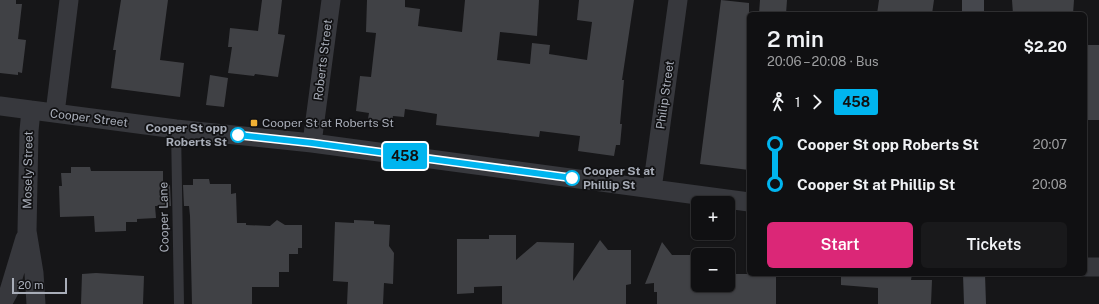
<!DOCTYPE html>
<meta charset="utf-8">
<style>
:root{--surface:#101012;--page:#19191b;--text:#f1f3f6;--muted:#9c9d9f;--line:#303032;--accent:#db2777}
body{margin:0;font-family:"Public Sans",sans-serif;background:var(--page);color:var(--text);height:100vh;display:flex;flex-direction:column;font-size:15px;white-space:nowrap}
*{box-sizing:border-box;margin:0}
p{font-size:13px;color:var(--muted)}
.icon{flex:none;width:22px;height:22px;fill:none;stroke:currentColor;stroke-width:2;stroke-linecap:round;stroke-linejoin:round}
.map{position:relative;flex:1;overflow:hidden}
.details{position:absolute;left:747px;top:12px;width:340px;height:264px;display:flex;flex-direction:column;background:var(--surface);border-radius:6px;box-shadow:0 1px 3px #0004,0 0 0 1px var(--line)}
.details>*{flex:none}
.badge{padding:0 8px;border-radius:3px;font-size:14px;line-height:26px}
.buttons{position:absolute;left:691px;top:196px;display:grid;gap:8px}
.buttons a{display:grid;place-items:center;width:44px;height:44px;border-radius:6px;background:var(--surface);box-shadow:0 1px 3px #0004,0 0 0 1px var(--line);font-size:20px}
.scale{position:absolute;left:12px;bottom:10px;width:55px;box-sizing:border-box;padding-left:4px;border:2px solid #a8adb8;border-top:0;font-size:11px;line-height:14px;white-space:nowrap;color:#a8adb8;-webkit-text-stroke:3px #111113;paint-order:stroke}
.map>.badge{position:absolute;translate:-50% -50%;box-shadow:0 0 0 2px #fff}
.legs{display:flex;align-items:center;gap:6px;height:44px;padding:0 20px;font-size:13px}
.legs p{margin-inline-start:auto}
.head{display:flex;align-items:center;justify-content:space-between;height:68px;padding:0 20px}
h1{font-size:22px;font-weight:600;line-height:30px}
.button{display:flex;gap:8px;margin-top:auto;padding:8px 20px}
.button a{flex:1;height:46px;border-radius:6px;background:var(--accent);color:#fff;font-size:16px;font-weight:600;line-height:46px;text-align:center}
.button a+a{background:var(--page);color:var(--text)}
ul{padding:0 20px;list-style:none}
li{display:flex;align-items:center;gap:14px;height:40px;font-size:15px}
li i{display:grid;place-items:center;width:6px;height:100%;margin:0 5px;background:currentColor}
li i::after{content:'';width:10px;height:10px;margin:-5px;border:3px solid;border-radius:50%;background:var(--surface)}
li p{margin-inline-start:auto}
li:first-child i{background:linear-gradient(#0000 50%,currentColor 0)}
li:last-child i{background:linear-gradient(currentColor 50%,#0000 0)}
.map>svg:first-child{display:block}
.building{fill:#404145}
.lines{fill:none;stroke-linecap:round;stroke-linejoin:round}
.lane{stroke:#37383d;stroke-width:10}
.street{stroke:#37383d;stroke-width:19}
.secondary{stroke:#45474d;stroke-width:22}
.line-1-casing{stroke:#fff;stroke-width:9}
.line-1{stroke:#00b5ef;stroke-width:6}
.poi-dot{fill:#f2b134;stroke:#111113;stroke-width:1.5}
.stop-1-dot{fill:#fff;stroke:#00b5ef;stroke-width:2}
.labels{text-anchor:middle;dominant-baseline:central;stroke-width:3.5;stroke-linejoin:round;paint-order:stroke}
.street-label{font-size:12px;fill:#a8adb8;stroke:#111113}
.poi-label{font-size:12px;fill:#a8adb8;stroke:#111113;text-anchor:start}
.stop-label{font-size:12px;font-weight:bold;fill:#a8adb8;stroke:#111113;text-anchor:end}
</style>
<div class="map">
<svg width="1099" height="304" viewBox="0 0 1099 304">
<rect width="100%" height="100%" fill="#161618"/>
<!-- building -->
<path class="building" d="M0 0H16V4H22L18 39 26 40 22 73 18 72V75L0 73Z
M121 0H168L160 60 184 63 180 97 111 88 116 50H113Z
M262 0H282L278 34 285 35 278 77 255 74 254 76 228 73 232 47H228L230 28 258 31Z
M367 0H405V7L420 9 418 26 462 32 465 0H539L537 36 500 32 497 60 530 64 532 43 550 45 549 54 587 60 592 22 577 20 579 0H634L622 80H624L620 124H622L620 145H616L614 156 578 151 580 136 540 131 539 137 436 125 437 114 405 109 404 117 393 116 392 122 368 119 369 113 356 111 360 76 371 77 376 33 366 32Z
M721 0 749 3V170L700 164Z
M760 0H787L786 14H759Z
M879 0H934L932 14H877Z
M1012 0H1074L1073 14H1013Z
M1085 45H1099V120H1085Z
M210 75 228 78 224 107 206 105Z
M71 167H90L91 171H163V185H170L171 206H155L156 218 137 219V222H126V231L95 232 94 216 60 217 59 186H62L61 173H71Z
M193 179H209L210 184H231V194L236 193 237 223H246V225L270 226 277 220 285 225H302V248H298V254H289V272H279V287H252V304H192L190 216 189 206H184L183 185H193Z
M354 220 374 221V224L390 225 389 246 394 253 393 284 384 283 383 304H347L348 282 333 281 335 222 354 223Z
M489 235H516V260L537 242 574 243 573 281 600 240 608 250H631V284L626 285V304H502V286L474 287V293L457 294V239H489Z
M662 242 672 255H698V285H728V274H776V304H657V292H654V283L645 284Z
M96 273 144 276 143 304H81L82 274Z
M841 274H912L911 280H932L931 304H878V288L841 285Z"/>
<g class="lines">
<!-- lane -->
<path class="lane" d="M176 129 179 304"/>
<!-- street -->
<path class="street" d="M0 106 176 129 312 143 749 202
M31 110 29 131 27 231 34 273 36 304
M55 113 69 0
M312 143 331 0
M652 189 678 0
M1085 267H1099
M2 304 9 291 25 238"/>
<!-- secondary -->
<path class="secondary" d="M973 0V14
M974 274 975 304"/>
</g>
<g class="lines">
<defs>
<path id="line-1" d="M238 135 312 143 572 178"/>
</defs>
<!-- line-1 casing -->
<use href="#line-1" class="line-1-casing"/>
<!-- line-1 -->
<use href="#line-1" class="line-1"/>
</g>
<!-- markers -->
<rect class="poi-dot" x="250" y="119" width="8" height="8" rx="2"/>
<g class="stop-1-dot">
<circle cx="238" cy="135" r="7"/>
<circle cx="572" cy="178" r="7"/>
</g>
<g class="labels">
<!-- street labels -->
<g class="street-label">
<text transform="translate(323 60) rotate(-83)">Roberts Street</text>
<text transform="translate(665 95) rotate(-82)">Philip Street</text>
<text transform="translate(89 118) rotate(7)">Cooper Street</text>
<text transform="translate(28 170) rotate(-89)">Mosely Street</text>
<text transform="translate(164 217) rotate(-91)">Cooper Lane</text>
</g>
<!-- poi labels -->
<g class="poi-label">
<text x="262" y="123">Cooper St at Roberts St</text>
</g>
<!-- stop labels -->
<g class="stop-label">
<text x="227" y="128">Cooper St opp<tspan x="227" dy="14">Roberts St</tspan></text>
<text x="583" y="171" text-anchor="start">Cooper St at<tspan x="583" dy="14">Phillip St</tspan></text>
</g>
</g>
</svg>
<div class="buttons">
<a>+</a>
<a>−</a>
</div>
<div class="scale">20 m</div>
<b class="badge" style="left:405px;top:156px;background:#00b5ef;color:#111">458</b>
<section class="details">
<div class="head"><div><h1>2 min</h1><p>20:06 – 20:08 · Bus</p></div><b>$2.20</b></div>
<div class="legs"><svg class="icon" aria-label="walk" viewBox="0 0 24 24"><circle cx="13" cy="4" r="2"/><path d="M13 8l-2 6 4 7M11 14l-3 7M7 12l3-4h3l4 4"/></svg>1<svg class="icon" aria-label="forward" viewBox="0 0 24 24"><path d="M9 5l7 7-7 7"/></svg><b class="badge" style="background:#00b5ef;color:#111">458</b></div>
<ul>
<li><i style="color:#00b5ef"></i><b>Cooper St opp Roberts St</b><p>20:07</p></li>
<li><i style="color:#00b5ef"></i><b>Cooper St at Phillip St</b><p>20:08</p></li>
</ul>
<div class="button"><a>Start</a><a>Tickets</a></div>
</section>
</div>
